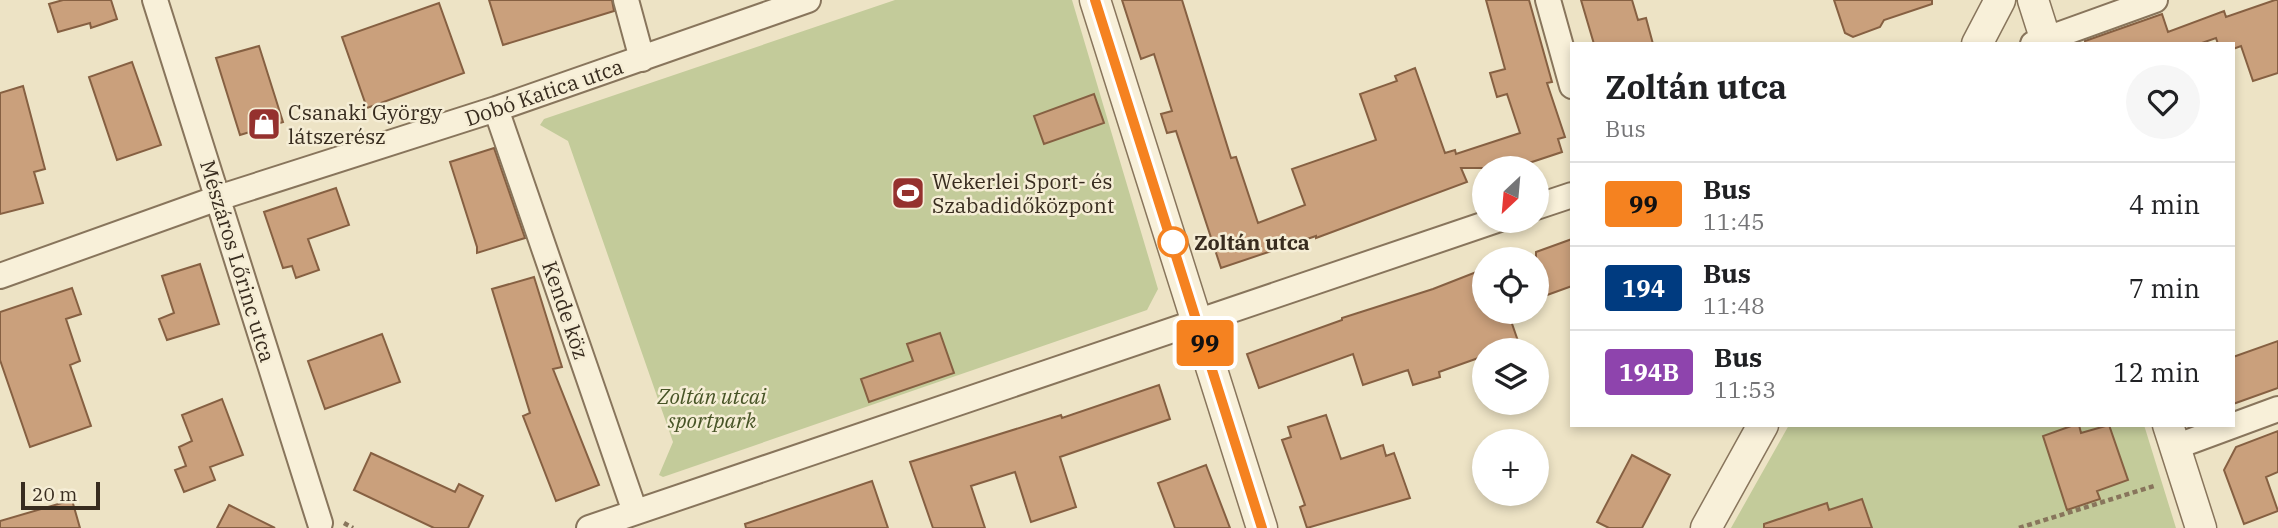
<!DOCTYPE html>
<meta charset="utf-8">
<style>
:root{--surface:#fff;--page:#f6f6f6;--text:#202124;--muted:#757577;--line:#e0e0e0}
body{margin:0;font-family:"IBM Plex Serif",serif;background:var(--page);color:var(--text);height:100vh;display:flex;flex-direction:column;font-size:26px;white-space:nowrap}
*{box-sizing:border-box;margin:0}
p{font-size:23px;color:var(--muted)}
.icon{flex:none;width:38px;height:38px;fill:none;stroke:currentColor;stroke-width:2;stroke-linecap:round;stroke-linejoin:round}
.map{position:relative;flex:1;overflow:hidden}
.drawer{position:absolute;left:1570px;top:42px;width:665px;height:385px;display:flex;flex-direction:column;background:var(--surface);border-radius:0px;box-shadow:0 4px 10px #0003}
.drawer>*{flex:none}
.badge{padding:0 14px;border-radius:5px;font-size:24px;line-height:46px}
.needle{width:46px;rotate:206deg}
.controls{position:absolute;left:1472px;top:156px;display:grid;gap:14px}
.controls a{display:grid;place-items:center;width:77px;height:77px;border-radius:50%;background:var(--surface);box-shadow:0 4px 10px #0003;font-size:35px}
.scale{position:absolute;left:21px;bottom:18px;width:79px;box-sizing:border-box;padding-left:7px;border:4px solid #382c1f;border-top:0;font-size:19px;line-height:24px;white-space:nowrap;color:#382c1f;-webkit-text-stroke:5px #f5edd5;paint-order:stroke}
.map>.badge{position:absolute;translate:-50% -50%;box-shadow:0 0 0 4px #fff}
.round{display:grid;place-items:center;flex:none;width:74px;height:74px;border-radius:37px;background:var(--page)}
.overview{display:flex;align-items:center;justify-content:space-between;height:119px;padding:0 35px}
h1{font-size:33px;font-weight:800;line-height:52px}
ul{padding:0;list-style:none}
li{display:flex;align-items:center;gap:21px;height:84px;padding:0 35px;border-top:2px solid var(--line)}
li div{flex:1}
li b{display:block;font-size:26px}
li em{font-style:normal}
li .badge{min-width:77px;font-weight:700;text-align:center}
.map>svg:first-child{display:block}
.green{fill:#c3cb9a}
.building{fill:#caa07c;stroke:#866042;stroke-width:2}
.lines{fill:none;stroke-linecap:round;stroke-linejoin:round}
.minor-casing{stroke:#88755c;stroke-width:28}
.tertiary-casing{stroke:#88755c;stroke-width:33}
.path{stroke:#88755c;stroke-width:4.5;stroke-dasharray:5 3.5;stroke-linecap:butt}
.minor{stroke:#f8f0d9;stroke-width:24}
.tertiary{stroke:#f8f0d9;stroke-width:30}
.line-casing{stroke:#fff;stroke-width:16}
.line{stroke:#f58220;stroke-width:10}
.stop-dot{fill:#fff;stroke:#f58220;stroke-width:3.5}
.labels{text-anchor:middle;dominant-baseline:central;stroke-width:5;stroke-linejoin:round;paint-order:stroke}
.street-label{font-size:21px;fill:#382c1f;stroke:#f5edd5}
.poi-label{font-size:21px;fill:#382c1f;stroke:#f5edd5;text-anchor:start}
.stop-label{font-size:21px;font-weight:bold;fill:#382c1f;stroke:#f5edd5;text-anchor:start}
.park-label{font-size:21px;font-style:italic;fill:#475426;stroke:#f5edd5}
</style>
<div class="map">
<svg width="2278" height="528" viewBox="0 0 2278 528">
<rect width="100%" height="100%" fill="#ede3c5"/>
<!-- green -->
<path class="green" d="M895 0H1072L1158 289 1147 310 663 477 659 475 673 442 568 141 540 125 544 119Z
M1789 425H2144L2176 528H1731Z"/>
<!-- building -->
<path class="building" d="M63 0H111L117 19 91 28 90 23 58 32 49 4Z
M489 0H612L614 11 503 45Z
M1122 0H1182L1231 158 1236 157 1258 223 1305 205 1292 169 1376 140 1360 94 1397 81 1395 76 1415 68 1445 153 1455 150 1456 154 1520 133 1507 94 1497 97 1490 73 1505 69 1486 0H1529L1552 82 1547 83 1565 137 1558 139 1562 152 1514 168H1461L1467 182 1316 238V236L1221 268 1176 131 1167 133 1161 114 1172 111 1154 54 1141 59Z
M1581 0H1632L1638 20 1646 18 1653 44H1594Z
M1834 0H1932V4L1884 20 1880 27 1853 37 1845 33Z
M2275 0H2278V73L2253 81 2241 46 2233 49V44H2218L2216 38 2199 44H2085V41L2162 14 2168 32 2224 11 2226 17Z
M439 3 464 73 367 108 342 37Z
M259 46 283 122 240 135 216 58Z
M132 62 161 145 117 160 89 77Z
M23 86 45 169 34 172 43 203 0 214V93Z
M1094 94 1104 123 1044 144 1034 116Z
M494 148 525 238 477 253V247L450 162Z
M336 188 349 225 308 239 319 270 296 278 292 266 283 268 264 212Z
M1572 239V286L1536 299V252Z
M200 264 219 324 167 340 159 319 174 313 162 276Z
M1484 269V312H1496L1500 321 1510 318 1519 344 1502 350H1484V356L1439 372 1440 377 1413 385 1408 370 1363 385 1353 354 1259 388 1247 354 1342 320V318L1433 289Z
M534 277 562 367 553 369 599 485 556 501 523 416 530 413 492 289Z
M72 288 81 314 66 319 80 361 70 365 91 426 30 447 0 360V312Z
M940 333 954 373 869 402 861 379 913 361 907 344Z
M382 334 400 382 325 409 308 361Z
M2278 341V388L2233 404V357Z
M1159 385 1170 419 1060 457 1076 507 1031 522 1015 472 971 486 985 528H933L910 462 1061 415 1062 418Z
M222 399 243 455 210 467 215 480 184 492 175 470 186 466 179 447 192 441 182 415Z
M1326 415 1341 459 1383 445 1386 456 1394 453 1410 498 1307 528 1300 507 1305 505 1282 440 1291 437 1288 427Z
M2074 425H2079L2081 433 2109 425 2128 480 2097 491 2100 499 2067 510 2043 436Z
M2278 431V472L2266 477 2278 511 2244 524 2224 470 2236 447Z
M371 453 455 492 459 484 483 496 468 528H434L354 490Z
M1632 455 1670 475 1642 528H1609L1597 522Z
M1206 465 1230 528H1175L1158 483Z
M872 481 888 528H746L745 524Z
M1862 499 1872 528H1764V524L1827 503 1829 510Z
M72 500 80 528H0V521Z
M229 505 275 528H217Z"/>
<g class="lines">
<defs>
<path id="minor" d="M155 0 320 523
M626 0 642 59
M1548 0 1572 86
M2033 44 2155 0
M496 109 635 512
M1536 207 1572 195
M0 276 218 198 496 109 808 0
M2175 447 2278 409
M589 528 1497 220"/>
<path id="tertiary" d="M1095 0 1262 528
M2033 0 2047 44
M1977 44 2000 0
M2168 425 2201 528
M1706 528 1763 425"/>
</defs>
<!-- minor casing -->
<use href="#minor" class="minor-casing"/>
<!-- tertiary casing -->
<use href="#tertiary" class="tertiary-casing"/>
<!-- path -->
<path class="path" d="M344 523 353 528
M2019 528 2154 486"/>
<!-- minor -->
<use href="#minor" class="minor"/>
<!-- tertiary -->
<use href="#tertiary" class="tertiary"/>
</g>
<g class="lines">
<defs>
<path id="line" d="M1095 0 1262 528"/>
</defs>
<!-- line casing -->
<use href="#line" class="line-casing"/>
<!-- line -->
<use href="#line" class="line"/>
</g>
<!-- icons -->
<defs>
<symbol id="shop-square" viewBox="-11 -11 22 22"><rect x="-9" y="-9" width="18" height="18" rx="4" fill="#95312e" stroke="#f5edd5"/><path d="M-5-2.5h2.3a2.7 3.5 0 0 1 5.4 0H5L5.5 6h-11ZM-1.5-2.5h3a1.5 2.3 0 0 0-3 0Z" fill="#fff"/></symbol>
<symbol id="stadium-square" viewBox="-11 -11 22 22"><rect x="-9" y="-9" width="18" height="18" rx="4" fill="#95312e" stroke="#f5edd5"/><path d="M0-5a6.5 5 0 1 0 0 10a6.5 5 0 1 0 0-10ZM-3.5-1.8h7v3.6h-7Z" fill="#fff"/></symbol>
</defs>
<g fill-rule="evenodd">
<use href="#shop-square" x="245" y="105" width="38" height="38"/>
<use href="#stadium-square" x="889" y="174" width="38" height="38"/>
</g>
<!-- markers -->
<circle class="stop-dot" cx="1173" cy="242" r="14"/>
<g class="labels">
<!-- street labels -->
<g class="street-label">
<text transform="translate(544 92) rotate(-19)">Dobó Katica utca</text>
<text transform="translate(238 261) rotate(73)">Mészáros Lőrinc utca</text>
<text transform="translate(566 310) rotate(71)">Kende köz</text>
</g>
<!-- poi labels -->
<g class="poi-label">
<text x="288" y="112">Csanaki György<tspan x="288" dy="24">látszerész</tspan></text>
<text x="932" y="181">Wekerlei Sport- és<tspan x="932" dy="24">Szabadidőközpont</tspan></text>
</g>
<!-- stop labels -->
<g class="stop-label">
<text x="1194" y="242">Zoltán utca</text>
</g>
<!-- park labels -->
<g class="park-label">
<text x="712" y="396">Zoltán utcai<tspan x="712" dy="24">sportpark</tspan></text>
</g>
</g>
</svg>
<div class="controls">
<a><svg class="needle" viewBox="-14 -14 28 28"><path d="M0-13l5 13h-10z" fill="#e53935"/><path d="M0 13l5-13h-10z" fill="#757577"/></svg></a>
<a><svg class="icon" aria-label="locate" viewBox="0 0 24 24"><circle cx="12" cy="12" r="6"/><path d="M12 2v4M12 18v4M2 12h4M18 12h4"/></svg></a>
<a><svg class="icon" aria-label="layers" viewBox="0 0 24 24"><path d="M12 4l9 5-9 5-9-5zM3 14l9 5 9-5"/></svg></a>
<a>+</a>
</div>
<div class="scale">20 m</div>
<b class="badge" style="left:1205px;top:343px;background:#f58220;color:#111">99</b>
<section class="drawer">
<div class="overview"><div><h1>Zoltán utca</h1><p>Bus</p></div><a class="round"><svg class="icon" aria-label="heart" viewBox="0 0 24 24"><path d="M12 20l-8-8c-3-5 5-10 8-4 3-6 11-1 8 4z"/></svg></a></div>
<ul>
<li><span class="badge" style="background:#f58220;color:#111">99</span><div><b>Bus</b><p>11:45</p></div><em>4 min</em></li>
<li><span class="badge" style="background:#003b80;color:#fff">194</span><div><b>Bus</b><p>11:48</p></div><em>7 min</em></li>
<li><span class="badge" style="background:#8e44ad;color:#fff">194B</span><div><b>Bus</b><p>11:53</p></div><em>12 min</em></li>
</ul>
</section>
</div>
